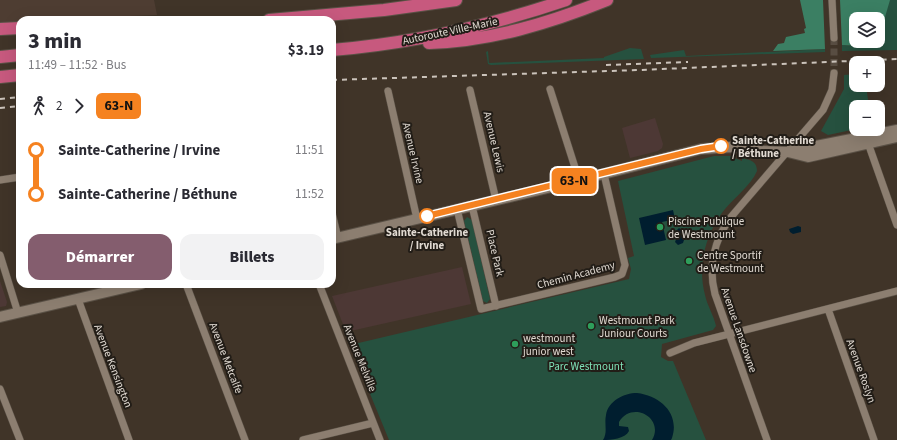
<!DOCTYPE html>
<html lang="fr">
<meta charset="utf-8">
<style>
:root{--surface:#fff;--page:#f2f2f3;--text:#2b2b33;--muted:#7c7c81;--accent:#845d6e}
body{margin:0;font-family:"Source Sans 3",sans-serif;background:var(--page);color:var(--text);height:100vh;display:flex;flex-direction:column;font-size:15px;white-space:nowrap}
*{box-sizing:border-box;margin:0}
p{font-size:13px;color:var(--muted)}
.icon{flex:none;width:22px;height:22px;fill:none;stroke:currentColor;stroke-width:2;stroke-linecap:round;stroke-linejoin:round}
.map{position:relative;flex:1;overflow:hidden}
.details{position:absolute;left:16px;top:16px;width:320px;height:272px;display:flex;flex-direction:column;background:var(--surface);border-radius:12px;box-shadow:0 4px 16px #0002}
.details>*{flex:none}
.badge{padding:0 8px;border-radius:6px;font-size:14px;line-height:26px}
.controls{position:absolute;left:849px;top:12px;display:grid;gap:8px}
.controls a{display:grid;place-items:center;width:36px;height:36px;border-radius:8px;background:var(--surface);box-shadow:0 4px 16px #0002;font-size:20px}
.map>.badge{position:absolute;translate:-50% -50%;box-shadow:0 0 0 2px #fff}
.legs{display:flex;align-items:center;gap:6px;height:44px;padding:0 12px;font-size:13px}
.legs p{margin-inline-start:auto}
.head{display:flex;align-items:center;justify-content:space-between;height:68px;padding:0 12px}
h1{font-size:22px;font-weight:800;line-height:30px}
.button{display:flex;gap:8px;margin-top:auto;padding:8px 12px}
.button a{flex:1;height:46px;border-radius:12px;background:var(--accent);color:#fff;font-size:16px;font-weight:800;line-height:46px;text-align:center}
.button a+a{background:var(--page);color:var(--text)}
ul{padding:0 12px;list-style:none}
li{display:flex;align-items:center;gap:14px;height:44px;font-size:15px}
li i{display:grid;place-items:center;width:6px;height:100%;margin:0 5px;background:currentColor}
li i::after{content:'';width:10px;height:10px;margin:-5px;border:3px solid;border-radius:50%;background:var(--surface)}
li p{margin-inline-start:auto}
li:first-child i{background:linear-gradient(#0000 50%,currentColor 0)}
li:last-child i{background:linear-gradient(currentColor 50%,#0000 0)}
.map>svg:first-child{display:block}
.commercial{fill:#4e3d32}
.education{fill:#4d3835}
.green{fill:#26513f}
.forest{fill:#3b7f63}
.water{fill:#001e2f}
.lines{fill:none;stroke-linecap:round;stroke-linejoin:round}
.minor-tunnel{stroke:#584d42;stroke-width:7;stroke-dasharray:7 3.5;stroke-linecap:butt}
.minor-casing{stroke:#5a5146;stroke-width:8}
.secondary-casing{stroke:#5a5146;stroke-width:12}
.trunk-casing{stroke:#5a5146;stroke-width:14}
.minor{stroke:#8c7e70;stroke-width:7}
.secondary{stroke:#8c7e70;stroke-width:10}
.trunk{stroke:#c7597e;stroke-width:12}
.rail{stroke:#cbc3bb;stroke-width:2;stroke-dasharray:5 5;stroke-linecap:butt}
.line-1-casing{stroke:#fff;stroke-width:9}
.line-1{stroke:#f58220;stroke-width:6}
.stop-1-dot{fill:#fff;stroke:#f58220;stroke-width:2}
.leisure-dot{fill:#2e9e5b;stroke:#221d17;stroke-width:1.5}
.labels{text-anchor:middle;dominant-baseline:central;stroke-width:4;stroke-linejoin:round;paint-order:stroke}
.street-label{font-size:11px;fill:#e1dad2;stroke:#221d17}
.stop-label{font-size:11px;font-weight:bold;fill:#e1dad2;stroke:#221d17;text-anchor:start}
.poi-label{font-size:11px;fill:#e1dad2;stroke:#221d17;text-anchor:start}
.park-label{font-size:11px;fill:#7fe2b8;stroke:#221d17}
</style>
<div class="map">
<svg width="897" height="440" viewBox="0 0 897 440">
<rect width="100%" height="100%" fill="#403428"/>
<!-- commercial -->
<path class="commercial" d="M0 0H154L157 15 20 20V22L0 23Z"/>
<!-- education -->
<path class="education" d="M655 118 663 144 662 148 658 151 630 158 622 128Z
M462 267 471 304 346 332 332 296Z
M0 281 7 302 6 306 0 307Z"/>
<!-- green -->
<path class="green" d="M889 0H897V50L842 51V45L860 46 877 43Z
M630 48 641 49 644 59 491 65 488 64 486 52 488 51 489 63 604 58V57Z
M825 49V52L651 58 650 55 684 50 686 56Z
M856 74V85H866L869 107H856V129L828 135 821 131 844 89V75Z
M714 156H730L742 161V158C750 160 757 161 757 171 751 185 735 197 725 209 706 232 697 265 705 295 707 305 714 316 716 326L713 330 662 344 661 357 668 361H673L706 440H389L350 345 629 279 631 269 628 258 634 256 618 181Z
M467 217 472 220 490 299 487 303 483 301 464 221Z"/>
<!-- forest -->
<path class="forest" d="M800 0H823L825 49 773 51 778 44 784 43 786 37 805 33 804 29 806 28Z
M840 0H890L878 41V19H856V41H878L877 43 860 46 842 45Z"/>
<!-- water -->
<path class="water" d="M673 210 675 219 662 222 666 240 645 245 639 218Z
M798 226 801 227V232L793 234 790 232 789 229Z
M679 228 683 231 685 237 683 243 678 245 675 242 677 237 675 232Z
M637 393C661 396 680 414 672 438L671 440H652C665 418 632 400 619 422V426L628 427 629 431C625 439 611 440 603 440 608 432 604 424 606 415 608 401 624 393 637 393Z"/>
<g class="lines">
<!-- minor-tunnel -->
<path class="minor-tunnel" d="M834 38V73"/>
<defs>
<path id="minor" d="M832 0 834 38
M550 89 579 180
M470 90 496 200
M388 91 417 219
M868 143 897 225
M0 180 20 177
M472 206 496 306
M457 209 481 309 615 277 622 274 625 265 604 174
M332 213 338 238
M0 255 18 313
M186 284 245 440
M319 284 380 440
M78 299 129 440
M828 309 874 440
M670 353 694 343 897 291
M0 389 20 440
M303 440 373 423
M767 440 715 294C708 267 714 240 731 217L823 110 832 90 834 73"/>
<path id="secondary" d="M791 151 897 130
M332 239 560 185 701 149 732 147 760 151 788 152 808 157 897 137
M0 317 141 284"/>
<path id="trunk" d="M269 20 384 10 456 0
M0 29 20 28
M429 43C491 41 550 23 607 0
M332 50C412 43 490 26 566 0
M0 57 20 55
M0 77 20 75"/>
</defs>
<!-- minor casing -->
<use href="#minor" class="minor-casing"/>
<!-- secondary casing -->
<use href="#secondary" class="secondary-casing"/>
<!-- trunk casing -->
<use href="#trunk" class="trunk-casing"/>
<!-- minor -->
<use href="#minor" class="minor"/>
<!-- secondary -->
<use href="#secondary" class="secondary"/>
<!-- trunk -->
<use href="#trunk" class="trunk"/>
<!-- rail -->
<path class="rail" d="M606 65 688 62
M332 80 639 70 897 59
M0 99 20 97
M0 108 20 106"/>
</g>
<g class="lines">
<defs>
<path id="line-1" d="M427 216 701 149 721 146"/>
</defs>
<!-- line-1 casing -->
<use href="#line-1" class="line-1-casing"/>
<!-- line-1 -->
<use href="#line-1" class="line-1"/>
</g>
<!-- markers -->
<g class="stop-1-dot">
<circle cx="721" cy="146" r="7"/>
<circle cx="427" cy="216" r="7"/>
</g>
<g class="leisure-dot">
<circle cx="660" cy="227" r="4"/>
<circle cx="689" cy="261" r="4"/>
<circle cx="591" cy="326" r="4"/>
<circle cx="515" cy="344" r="4"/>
</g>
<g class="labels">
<!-- street labels -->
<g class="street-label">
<text transform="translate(450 31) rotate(-12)">Autoroute Ville-Marie</text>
<text transform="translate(494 142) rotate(77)">Avenue Lewis</text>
<text transform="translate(413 153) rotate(77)">Avenue Irvine</text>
<text transform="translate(495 253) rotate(77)">Place Park</text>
<text transform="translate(576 275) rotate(-15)">Chemin Academy</text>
<text transform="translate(739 330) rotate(71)">Avenue Lansdowne</text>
<text transform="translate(226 358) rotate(69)">Avenue Metcalfe</text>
<text transform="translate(360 358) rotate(68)">Avenue Melville</text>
<text transform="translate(113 366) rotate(69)">Avenue Kensington</text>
<text transform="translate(861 371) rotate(70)">Avenue Roslyn</text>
</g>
<!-- stop labels -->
<g class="stop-label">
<text x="732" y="140">Sainte-Catherine<tspan x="732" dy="13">/ Béthune</tspan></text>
<text x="427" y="232" text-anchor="middle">Sainte-Catherine<tspan x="427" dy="13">/ Irvine</tspan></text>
</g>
<!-- poi labels -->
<g class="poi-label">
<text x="668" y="221">Piscine Publique<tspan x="668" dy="13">de Westmount</tspan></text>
<text x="697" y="255">Centre Sportif<tspan x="697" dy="13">de Westmount</tspan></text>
<text x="599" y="320">Westmount Park<tspan x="599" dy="13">Juniour Courts</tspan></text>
<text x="523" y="338">westmount<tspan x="523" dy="13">junior west</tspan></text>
</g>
<!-- park labels -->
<g class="park-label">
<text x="586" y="366">Parc Westmount</text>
</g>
</g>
</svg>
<div class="controls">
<a><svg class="icon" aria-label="layers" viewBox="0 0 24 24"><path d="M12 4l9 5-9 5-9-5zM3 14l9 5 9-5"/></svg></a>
<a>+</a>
<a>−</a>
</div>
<b class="badge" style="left:574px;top:181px;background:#f58220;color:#111">63-N</b>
<section class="details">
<div class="head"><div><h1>3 min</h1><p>11:49 – 11:52 · Bus</p></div><b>$3.19</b></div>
<div class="legs"><svg class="icon" aria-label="walk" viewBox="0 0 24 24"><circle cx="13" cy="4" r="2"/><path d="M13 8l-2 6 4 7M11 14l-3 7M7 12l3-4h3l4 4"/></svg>2<svg class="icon" aria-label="forward" viewBox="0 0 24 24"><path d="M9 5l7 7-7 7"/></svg><b class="badge" style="background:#f58220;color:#111">63-N</b></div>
<ul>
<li><i style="color:#f58220"></i><b>Sainte-Catherine / Irvine</b><p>11:51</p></li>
<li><i style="color:#f58220"></i><b>Sainte-Catherine / Béthune</b><p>11:52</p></li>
</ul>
<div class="button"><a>Démarrer</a><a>Billets</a></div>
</section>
</div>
